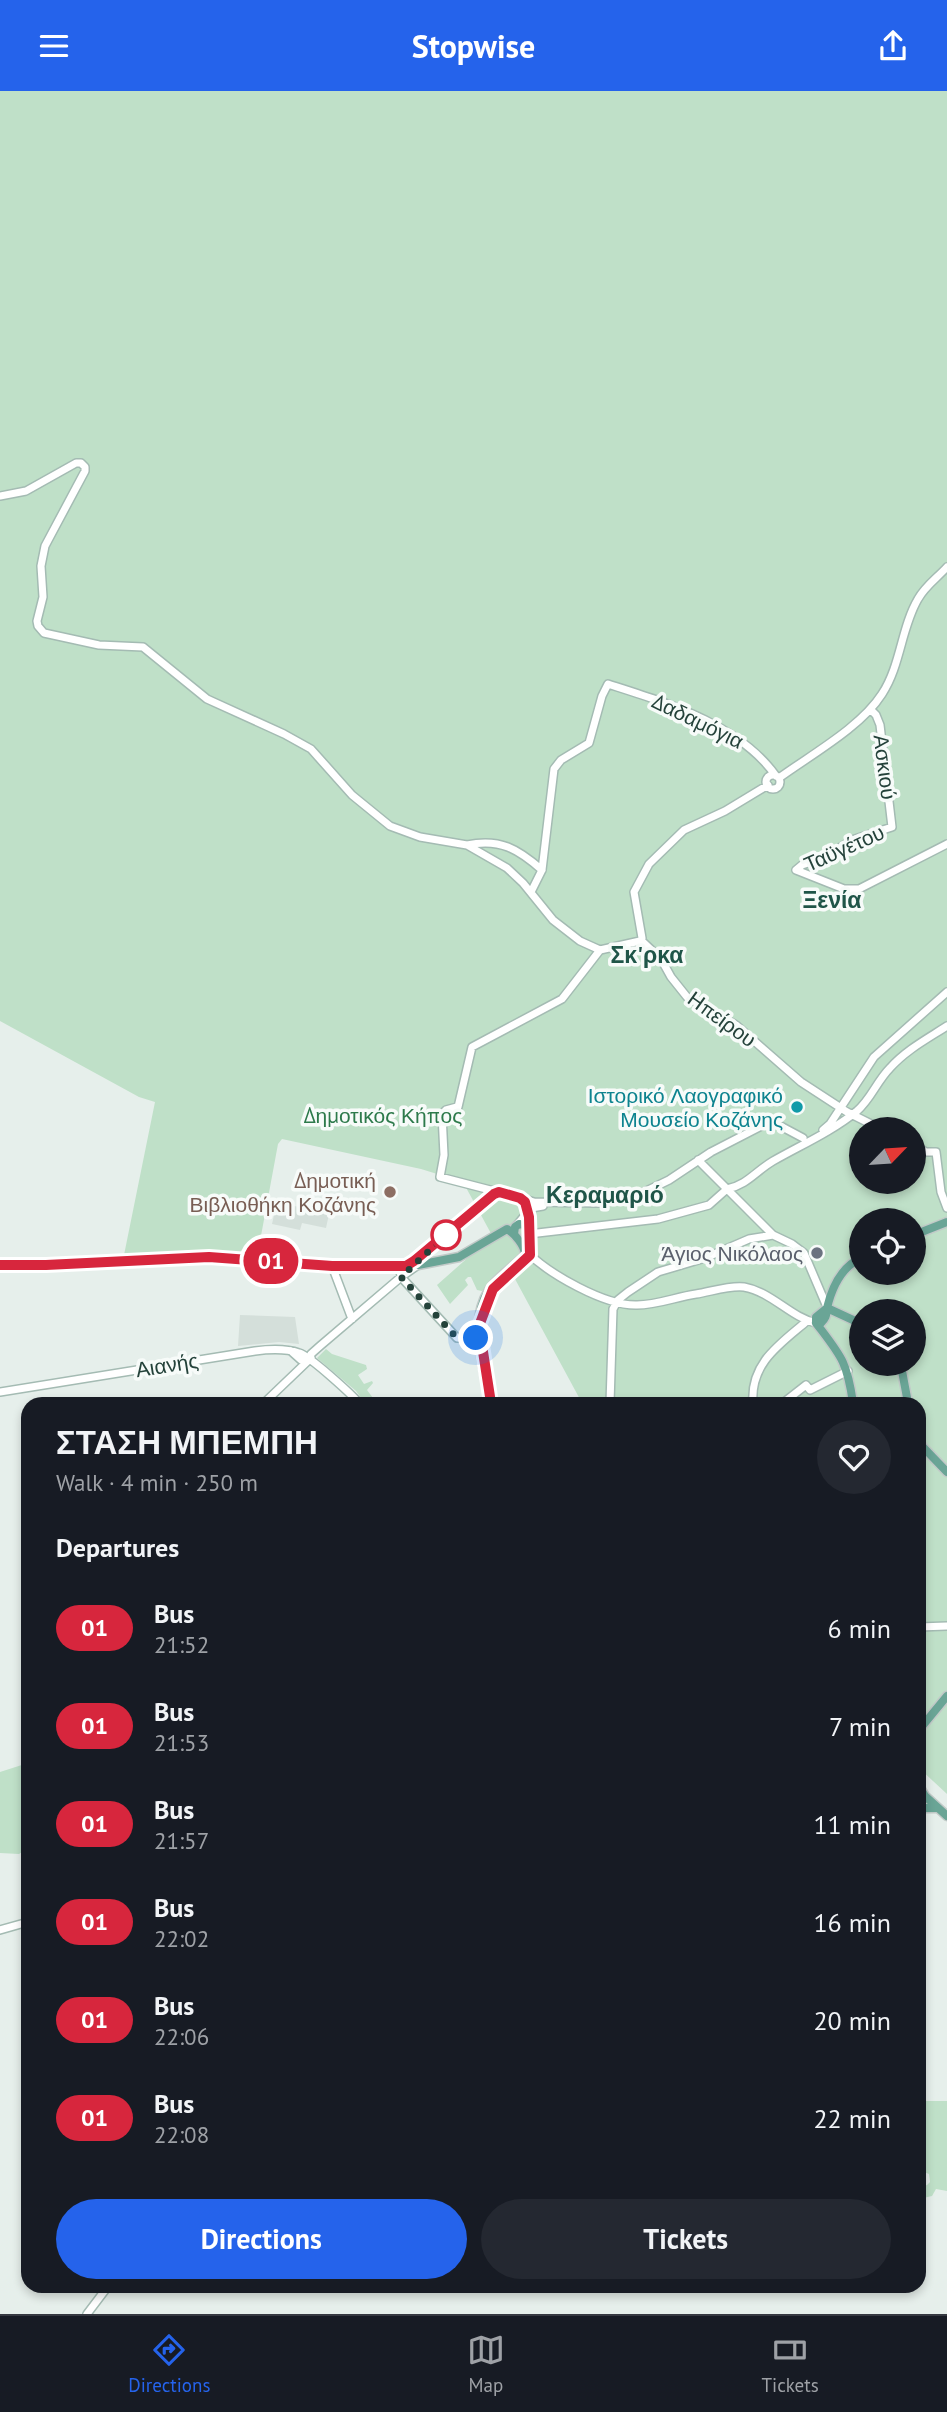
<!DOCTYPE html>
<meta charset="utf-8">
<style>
:root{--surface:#171b24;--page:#242831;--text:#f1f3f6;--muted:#9ea1a6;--line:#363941;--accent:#2563eb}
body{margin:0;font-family:"PT Sans",sans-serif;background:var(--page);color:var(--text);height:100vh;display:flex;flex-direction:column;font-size:26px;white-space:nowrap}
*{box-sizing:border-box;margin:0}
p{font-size:23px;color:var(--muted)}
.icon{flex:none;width:38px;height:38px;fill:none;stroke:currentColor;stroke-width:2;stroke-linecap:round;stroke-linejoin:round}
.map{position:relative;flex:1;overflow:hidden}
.side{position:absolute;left:21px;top:1306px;width:905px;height:896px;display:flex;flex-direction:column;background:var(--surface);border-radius:21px;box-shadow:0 4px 10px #0003}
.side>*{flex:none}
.badge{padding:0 14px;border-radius:23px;font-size:24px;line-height:46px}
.needle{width:46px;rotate:65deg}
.fabs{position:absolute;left:849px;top:1026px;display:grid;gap:14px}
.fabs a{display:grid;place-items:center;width:77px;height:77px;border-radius:50%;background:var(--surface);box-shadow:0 4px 10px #0003;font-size:35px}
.you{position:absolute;width:35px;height:35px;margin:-18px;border:5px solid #fff;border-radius:50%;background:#1a73e8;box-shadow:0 0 0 10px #1a73e833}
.map>.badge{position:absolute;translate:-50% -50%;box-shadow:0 0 0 4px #fff}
h2{padding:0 35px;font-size:26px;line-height:63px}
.round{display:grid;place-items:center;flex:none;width:74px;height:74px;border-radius:37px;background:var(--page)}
.head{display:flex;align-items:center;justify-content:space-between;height:119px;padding:0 35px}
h1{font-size:33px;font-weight:800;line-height:52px}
.cta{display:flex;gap:14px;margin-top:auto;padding:14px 35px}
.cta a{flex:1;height:80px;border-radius:42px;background:var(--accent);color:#fff;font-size:28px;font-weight:800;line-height:80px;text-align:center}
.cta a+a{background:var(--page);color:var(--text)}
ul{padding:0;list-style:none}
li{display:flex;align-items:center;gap:21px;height:98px;padding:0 35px}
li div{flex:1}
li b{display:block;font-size:26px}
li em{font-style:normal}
li .badge{min-width:77px;font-weight:700;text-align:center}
header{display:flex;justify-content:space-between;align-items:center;height:91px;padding:0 35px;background:var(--accent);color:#fff;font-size:32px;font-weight:800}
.dock{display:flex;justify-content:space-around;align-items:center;height:98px;border-top:2px solid var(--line);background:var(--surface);font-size:19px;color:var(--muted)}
.dock a{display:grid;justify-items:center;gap:4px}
.dock .selected{color:var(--accent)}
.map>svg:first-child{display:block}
.built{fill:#d4dfda}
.green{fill:#bfe0c8;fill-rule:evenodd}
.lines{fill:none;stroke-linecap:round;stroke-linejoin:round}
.secondary-casing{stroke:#a4bbb3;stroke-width:10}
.primary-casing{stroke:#c2cac8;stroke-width:11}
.secondary{stroke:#fff;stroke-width:7}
.primary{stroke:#6aa596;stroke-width:8}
.line-casing{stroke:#fff;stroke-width:16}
.line{stroke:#d7263d;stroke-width:10}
.walk{stroke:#24423a;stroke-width:7;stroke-dasharray:0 12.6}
.culture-dot{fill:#0f9aa8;stroke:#f7fbf9;stroke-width:2.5}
.education-dot{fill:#8d6e63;stroke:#f7fbf9;stroke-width:2.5}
.stop-dot{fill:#fff;stroke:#d7263d;stroke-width:3.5}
.worship-dot{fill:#6b7280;stroke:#f7fbf9;stroke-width:2.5}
.labels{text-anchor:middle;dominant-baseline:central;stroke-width:7;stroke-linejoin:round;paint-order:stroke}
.street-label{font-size:21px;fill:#24423a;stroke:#f7fbf9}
.culture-label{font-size:21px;fill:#0d838f;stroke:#f7fbf9;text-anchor:end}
.park-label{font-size:21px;fill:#2d7a4b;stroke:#f7fbf9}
.education-label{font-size:21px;fill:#785e54;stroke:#f7fbf9;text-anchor:end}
.worship-label{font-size:21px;fill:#5b616d;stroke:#f7fbf9;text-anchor:end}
.neighbourhood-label{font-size:23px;font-weight:bold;fill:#1f5548;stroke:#f7fbf9}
</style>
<header><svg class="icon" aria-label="menu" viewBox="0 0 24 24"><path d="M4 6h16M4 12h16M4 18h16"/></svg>Stopwise<svg class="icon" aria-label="share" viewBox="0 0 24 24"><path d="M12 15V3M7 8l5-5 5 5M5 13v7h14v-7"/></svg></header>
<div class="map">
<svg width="947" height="2223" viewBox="0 0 947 2223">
<rect width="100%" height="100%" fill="#e6efeb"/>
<!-- built -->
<path class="built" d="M277 1111 329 1123 326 1137 302 1132 300 1139 272 1133Z
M240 1224 295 1226 299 1253 279 1251 238 1255Z"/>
<!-- green -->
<path class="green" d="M0 0H947V1703L919 1677V1312H582L508 1175 482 1200 477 1199 471 1186H468L465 1189 468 1194 450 1213 437 1194 472 1163 494 1148 463 1091 421 1078 282 1048 278 1053 258 1161 254 1164 197 1159 124 1164 155 1011 139 1006 0 930ZM861 1038H914V1090H861ZM861 1129H914V1181H861ZM861 1220H914V1272H861Z
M326 1258 332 1263 366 1274 367 1278 358 1284 364 1293 372 1290 373 1292 367 1299 373 1307 391 1312H365L356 1300 317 1267Z
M28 1672V1757L19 1763 0 1762V1681Z
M919 2010H947V2100L936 2098 932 2105 919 2108V2096L927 2094 930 2091 929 2083 919 2079Z"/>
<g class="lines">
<defs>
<path id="secondary" d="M0 405 26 400 76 372H81L85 376V380L45 455 41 475 43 506 37 530 38 535 44 542 99 554 143 556 207 608 284 643 311 658 352 704 390 735 420 746 467 754 507 777 523 792 553 829 580 850 600 859
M766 691a7 7 0 1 1 14 0a7 7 0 1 1-14 0Z
M779 687C812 663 861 636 882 603 901 574 901 537 918 508 925 495 937 487 947 476
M467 754C500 747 518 758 542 779
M796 779 802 774 824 767 852 749 892 736 880 634 876 624 871 619
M796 779 844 798H859L947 753
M531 801 542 779 554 678 561 669 589 652 602 605 608 593C667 612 739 633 776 685
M642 847 634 801 649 773 684 739 725 720 768 694
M644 852 661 868 671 886 687 906 736 934 801 991 847 1021 881 1038
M457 1016 446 1019 442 1023 444 1064 440 1086 498 1101
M443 1033 458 1016 472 956 562 908 600 859 640 850
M823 1039 830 1033 874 966 947 901
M914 1054 926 1061H936L941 1101 947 1117
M698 1069 773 1144 792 1153 804 1162 827 1216
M727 1098C747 1094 756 1080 773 1070 801 1054 831 1041 857 1020 871 1008 877 990 890 977 906 959 927 948 947 935
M521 1107 534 1111 598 1112 632 1107 669 1089 711 1061 769 1031H773L803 1047
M517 1134 531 1117 543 1115
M529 1143 658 1128 709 1114 727 1098
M527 1161C549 1183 605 1215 637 1214 657 1214 676 1206 696 1203 710 1201 730 1194 744 1196 772 1201 790 1226 816 1232
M332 1175 352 1228
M395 1175 400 1179 401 1186 457 1247H480
M291 1260 301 1269
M310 1268 311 1263 320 1255 401 1186 418 1174
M0 1301 255 1260C270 1258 285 1257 299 1262 310 1265 351 1303 359 1312
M264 1312 311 1267
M610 1312 613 1218 618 1209 628 1201 658 1181 705 1167 749 1148 773 1144
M753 1312C750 1272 780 1253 807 1230
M783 1312 806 1294 810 1299 848 1280
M919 1536 947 1535
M0 1839 28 1831
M87 2223 109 2194"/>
<path id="primary" d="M514 1143 515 1136 519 1133 525 1134 529 1138
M914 1144 947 1131
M0 1174H46L195 1166 261 1168 332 1175 418 1174 459 1166 507 1138C515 1143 525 1155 525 1164 514 1176 498 1185 489 1199 468 1231 484 1278 491 1312
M410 1174 487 1108 498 1101 520 1107 527 1114 531 1160 526 1169
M827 1217 853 1229 861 1236
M816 1232C841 1265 847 1270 853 1312
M816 1232H821C827 1226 826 1224 827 1217 832 1196 841 1176 861 1167
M816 1232V1226L827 1217
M896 1272 902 1280 908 1312
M919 1348 922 1355 947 1381
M919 1639 947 1605
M919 1695 925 1705 947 1725
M919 1717H936"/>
</defs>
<!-- secondary casing -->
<use href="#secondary" class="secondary-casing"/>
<!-- primary casing -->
<use href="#primary" class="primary-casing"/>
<!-- secondary -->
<use href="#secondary" class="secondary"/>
<!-- primary -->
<use href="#primary" class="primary"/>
</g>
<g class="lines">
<defs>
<path id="line" d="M0 1174H46L209 1166 332 1175H406L414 1170 494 1103 499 1101 520 1107 525 1111 529 1126 530 1164 493 1198 479 1235 491 1312"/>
</defs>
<!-- line casing -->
<use href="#line" class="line-casing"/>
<!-- line -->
<use href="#line" class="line"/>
<!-- walk -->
<path class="walk" d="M446 1144 401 1186 457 1247H476"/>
</g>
<!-- markers -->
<circle class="culture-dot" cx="797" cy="1016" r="7"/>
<circle class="education-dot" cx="390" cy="1101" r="7"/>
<circle class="stop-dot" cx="446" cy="1144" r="14"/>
<circle class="worship-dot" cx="817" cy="1162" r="7"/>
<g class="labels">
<!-- street labels -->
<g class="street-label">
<text transform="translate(698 630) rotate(26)">Δαδαμόγια</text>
<text transform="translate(885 676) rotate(83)">Ασκιού</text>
<text transform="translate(844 757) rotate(-24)">Ταϋγέτου</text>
<text transform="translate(722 928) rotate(36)">Ηπείρου</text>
<text transform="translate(167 1274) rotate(-9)">Αιανής</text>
</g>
<!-- culture labels -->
<g class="culture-label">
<text x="783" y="1004">Ιστορικό Λαογραφικό<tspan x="783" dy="24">Μουσείο Κοζάνης</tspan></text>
</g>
<!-- park labels -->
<g class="park-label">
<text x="383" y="1024">Δημοτικός Κήπος</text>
</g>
<!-- education labels -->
<g class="education-label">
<text x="376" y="1089">Δημοτική<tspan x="376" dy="24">Βιβλιοθήκη Κοζάνης</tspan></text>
</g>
<!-- worship labels -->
<g class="worship-label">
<text x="803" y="1162">Άγιος Νικόλαος</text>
</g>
<!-- neighbourhood labels -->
<g class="neighbourhood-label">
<text x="832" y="808">Ξενία</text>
<text x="647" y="863">Σκ'ρκα</text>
<text x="605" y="1103">Κεραμαριό</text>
</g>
</g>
</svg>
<div class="fabs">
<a><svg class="needle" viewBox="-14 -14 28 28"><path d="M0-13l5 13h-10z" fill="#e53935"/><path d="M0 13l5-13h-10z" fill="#9ea1a6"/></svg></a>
<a><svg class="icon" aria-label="locate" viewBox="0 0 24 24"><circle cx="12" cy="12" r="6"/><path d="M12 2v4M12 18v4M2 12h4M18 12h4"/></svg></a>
<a><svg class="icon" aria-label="layers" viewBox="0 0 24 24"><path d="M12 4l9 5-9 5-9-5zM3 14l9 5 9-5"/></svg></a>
</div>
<div class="you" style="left:476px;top:1247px"></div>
<b class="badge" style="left:271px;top:1170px;background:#d7263d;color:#fff">01</b>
<section class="side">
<div class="head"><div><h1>ΣΤΑΣΗ ΜΠΕΜΠΗ</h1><p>Walk · 4 min · 250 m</p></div><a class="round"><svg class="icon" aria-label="heart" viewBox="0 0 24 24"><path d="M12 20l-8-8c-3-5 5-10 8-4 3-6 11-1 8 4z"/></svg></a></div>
<h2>Departures</h2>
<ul>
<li><span class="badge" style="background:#d7263d;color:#fff">01</span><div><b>Bus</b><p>21:52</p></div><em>6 min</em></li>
<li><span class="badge" style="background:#d7263d;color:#fff">01</span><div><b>Bus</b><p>21:53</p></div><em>7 min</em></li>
<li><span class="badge" style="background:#d7263d;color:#fff">01</span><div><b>Bus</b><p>21:57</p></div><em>11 min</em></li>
<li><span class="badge" style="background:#d7263d;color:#fff">01</span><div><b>Bus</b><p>22:02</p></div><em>16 min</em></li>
<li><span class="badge" style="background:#d7263d;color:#fff">01</span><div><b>Bus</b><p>22:06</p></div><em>20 min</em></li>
<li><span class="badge" style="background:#d7263d;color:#fff">01</span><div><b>Bus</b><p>22:08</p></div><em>22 min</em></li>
</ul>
<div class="cta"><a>Directions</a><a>Tickets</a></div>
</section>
</div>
<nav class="dock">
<a class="selected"><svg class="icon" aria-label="directions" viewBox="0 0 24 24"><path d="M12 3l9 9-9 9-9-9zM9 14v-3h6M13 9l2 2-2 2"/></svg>Directions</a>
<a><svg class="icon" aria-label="map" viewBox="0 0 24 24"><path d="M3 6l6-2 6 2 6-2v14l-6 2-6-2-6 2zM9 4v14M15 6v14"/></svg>Map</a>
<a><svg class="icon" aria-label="tickets" viewBox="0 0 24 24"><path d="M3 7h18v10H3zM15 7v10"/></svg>Tickets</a>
</nav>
